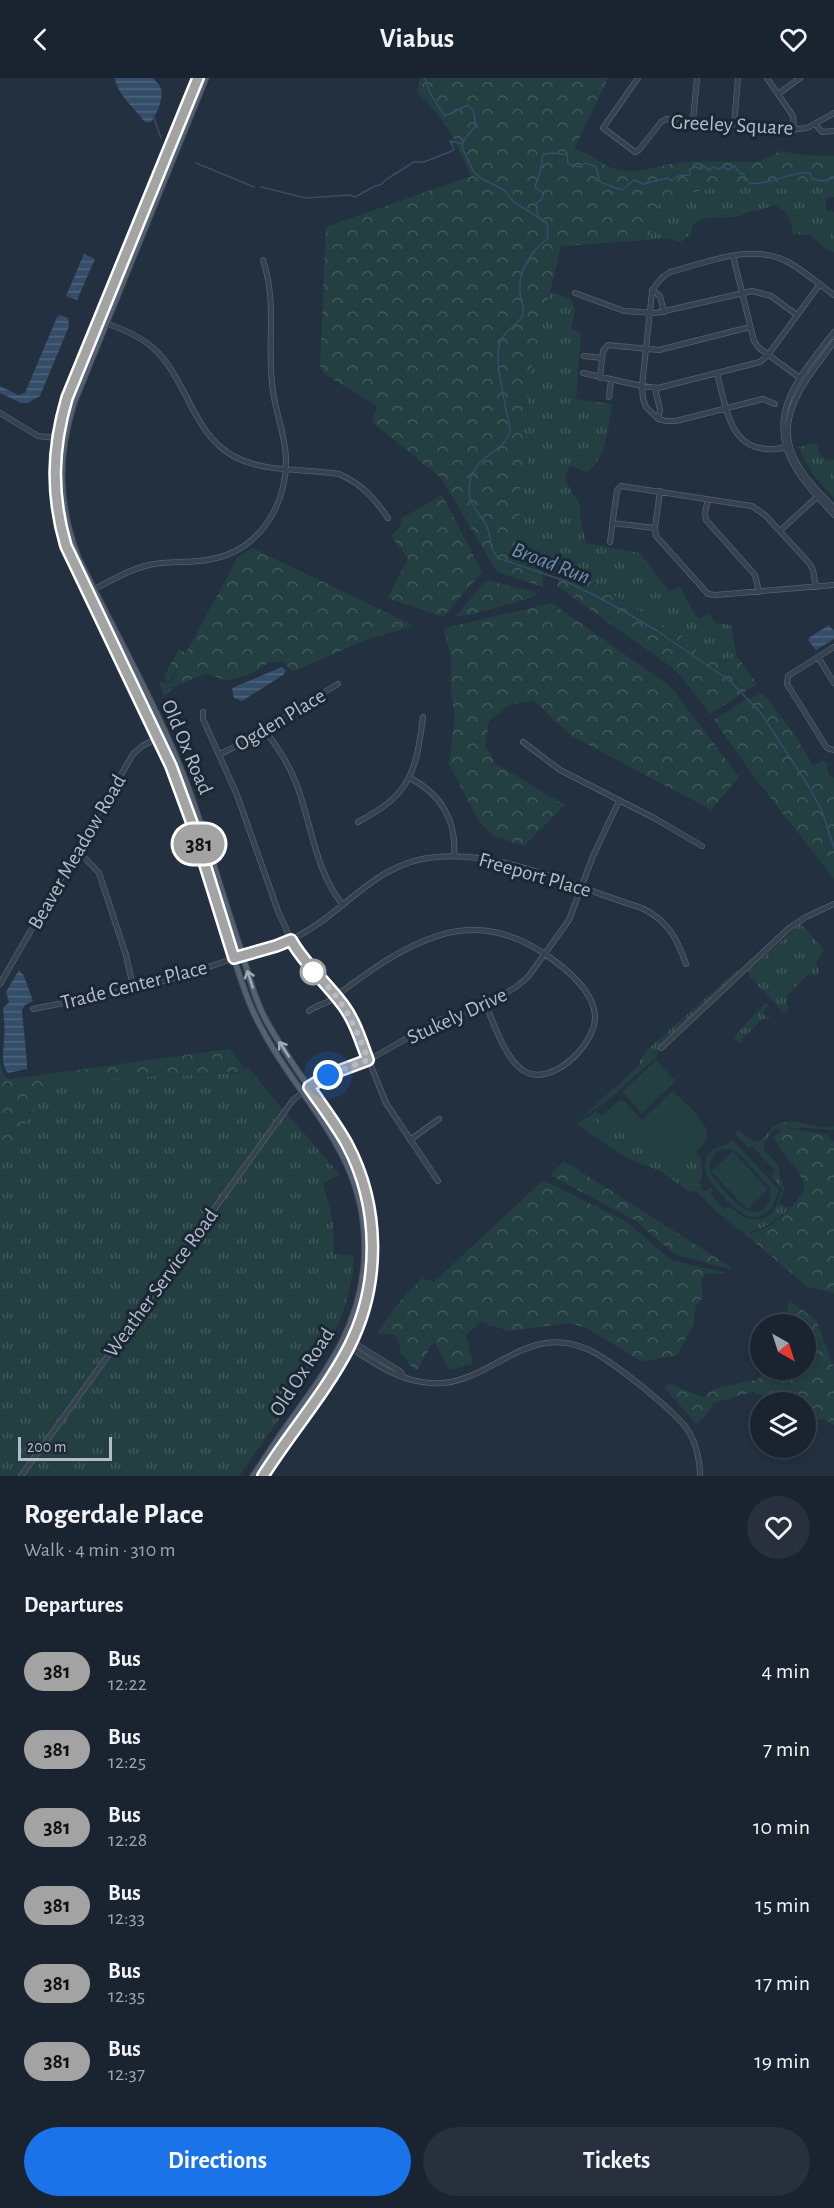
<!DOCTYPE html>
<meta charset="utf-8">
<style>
:root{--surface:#1a2430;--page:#27303c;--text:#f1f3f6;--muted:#9fa4ab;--line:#38414c;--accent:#1a73e8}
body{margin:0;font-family:"Alegreya Sans",sans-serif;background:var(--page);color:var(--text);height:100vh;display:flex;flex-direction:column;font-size:22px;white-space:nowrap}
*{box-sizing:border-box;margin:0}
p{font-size:20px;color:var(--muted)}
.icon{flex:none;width:33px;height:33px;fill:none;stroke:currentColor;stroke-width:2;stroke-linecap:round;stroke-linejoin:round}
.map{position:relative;height:1398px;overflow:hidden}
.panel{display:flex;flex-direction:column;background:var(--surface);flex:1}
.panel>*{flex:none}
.badge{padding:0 12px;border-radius:20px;font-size:21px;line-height:39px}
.needle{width:39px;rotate:141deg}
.buttons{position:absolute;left:750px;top:1236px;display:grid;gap:12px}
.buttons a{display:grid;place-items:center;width:66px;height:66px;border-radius:50%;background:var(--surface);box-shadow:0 3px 9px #0003,0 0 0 2px var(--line);font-size:30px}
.scale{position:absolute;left:18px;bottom:15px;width:94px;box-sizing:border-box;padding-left:6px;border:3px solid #b2bdcb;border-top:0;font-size:16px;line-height:21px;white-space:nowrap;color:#b2bdcb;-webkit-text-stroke:4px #1b2734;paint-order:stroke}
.you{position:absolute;width:30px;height:30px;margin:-15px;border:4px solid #fff;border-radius:50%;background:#1a73e8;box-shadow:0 0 0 9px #1a73e833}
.map>.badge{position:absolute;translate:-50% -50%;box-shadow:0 0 0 3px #fff}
h2{padding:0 24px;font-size:22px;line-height:54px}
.round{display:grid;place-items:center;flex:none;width:63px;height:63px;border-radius:32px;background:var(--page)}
.head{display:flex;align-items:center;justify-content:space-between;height:102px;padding:0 24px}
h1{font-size:28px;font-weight:700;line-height:45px}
.action{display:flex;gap:12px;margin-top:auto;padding:12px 24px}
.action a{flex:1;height:69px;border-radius:36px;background:var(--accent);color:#fff;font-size:24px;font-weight:700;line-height:69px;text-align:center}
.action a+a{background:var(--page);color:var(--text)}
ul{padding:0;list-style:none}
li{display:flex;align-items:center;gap:18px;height:78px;padding:0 24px}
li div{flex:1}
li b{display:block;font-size:22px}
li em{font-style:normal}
li .badge{min-width:66px;font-weight:700;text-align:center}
header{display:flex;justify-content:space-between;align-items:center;height:78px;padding:0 24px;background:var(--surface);font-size:27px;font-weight:700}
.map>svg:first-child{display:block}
.grass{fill:url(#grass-tufts)}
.forest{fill:url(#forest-crowns)}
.pitch{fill:#243f41;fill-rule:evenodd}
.water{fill:url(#water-rules)}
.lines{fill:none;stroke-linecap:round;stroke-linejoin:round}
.stream{stroke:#344d69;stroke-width:1.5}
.minor-casing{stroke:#54606d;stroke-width:6}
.major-casing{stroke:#3f4b58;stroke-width:7}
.minor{stroke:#36424f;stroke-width:4.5}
.major{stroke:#546170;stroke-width:5}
.oneway{stroke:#9fabb9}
.line-casing{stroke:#fff;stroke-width:14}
.line{stroke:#a3a3a3;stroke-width:9}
.walk{stroke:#b2bdcb;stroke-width:6;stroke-dasharray:0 10.8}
.stop-dot{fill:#fff;stroke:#a3a3a3;stroke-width:3}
.labels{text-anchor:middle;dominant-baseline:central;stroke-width:6;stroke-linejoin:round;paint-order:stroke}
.street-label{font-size:21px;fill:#b2bdcb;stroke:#1b2734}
.water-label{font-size:22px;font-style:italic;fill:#6f90b1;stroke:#1b2734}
</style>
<header><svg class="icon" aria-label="back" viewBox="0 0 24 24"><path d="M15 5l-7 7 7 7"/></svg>Viabus<svg class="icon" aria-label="heart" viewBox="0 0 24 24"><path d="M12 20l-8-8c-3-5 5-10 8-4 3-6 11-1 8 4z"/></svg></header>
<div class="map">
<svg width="834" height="1398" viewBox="0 0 834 1398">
<defs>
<pattern id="grass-tufts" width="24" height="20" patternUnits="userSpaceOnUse" patternTransform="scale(1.5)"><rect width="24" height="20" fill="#243f41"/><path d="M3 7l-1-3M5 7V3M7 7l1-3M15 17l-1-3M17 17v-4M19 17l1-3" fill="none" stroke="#41595b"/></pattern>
<pattern id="forest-crowns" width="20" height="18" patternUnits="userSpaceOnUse" patternTransform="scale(1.5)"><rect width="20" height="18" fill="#243f41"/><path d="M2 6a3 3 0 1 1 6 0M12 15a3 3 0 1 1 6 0" fill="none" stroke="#41595b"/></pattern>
<pattern id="water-rules" width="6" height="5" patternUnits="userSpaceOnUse" patternTransform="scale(1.5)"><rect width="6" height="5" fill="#344d69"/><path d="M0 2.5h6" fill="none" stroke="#4f657d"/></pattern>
</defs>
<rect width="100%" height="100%" fill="#223040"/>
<!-- grass -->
<path class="grass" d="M809 104 818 108 834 105V119L826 120V133L834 134V174L829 173 810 157 792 156C793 143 787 131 774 127L758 133H750L737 139 703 140 693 146 691 156 681 164 665 160 649 162 655 135 661 122 729 106H737L743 108Z
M550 214 571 221 575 233 571 250 581 255 576 321 612 326C608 349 608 379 587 394L571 388 566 394 565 402 579 425 580 439 586 465 640 475 669 513 679 509 681 511 695 537 700 541 708 536 716 545 731 547 737 578C712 586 702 579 685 560L569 490 560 497 544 492 542 474 527 465 519 436 518 417 528 389 521 348 527 339 529 300Z
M815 365 818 368C818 377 824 383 834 382V420C820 405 805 389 799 369Z
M800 846 803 848 824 872 816 884 819 894 816 897 809 896 786 918 787 921 786 925 789 930 786 934H783L747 896 750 897 749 892Z
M737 892 739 893 737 896 658 970 657 978 609 1022 579 1042 637 989 646 973Z
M765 926H768L775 935 771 936 774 933 768 928 762 935 767 940 770 937 771 939 762 942 742 961 743 963 741 965 738 964 734 960 736 956Z
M247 989 340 1097 323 1105 333 1144 334 1176 354 1177C352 1236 324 1277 291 1324 274 1348 257 1372 241 1396L237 1398H0V1087L49 1005 55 1002 240 995Z
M597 1033 602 1038 599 1046 609 1053 640 1048 680 1078C693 1073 703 1064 703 1049H707L706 1063 696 1074 701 1081 703 1098 699 1104 703 1108 700 1110 705 1113 712 1109V1114L710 1116 724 1131 731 1129C743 1142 765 1149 776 1129 779 1123 778 1117 783 1112L771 1099 775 1092 752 1068 749 1070 735 1056 739 1052C767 1081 761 1046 786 1044 802 1042 818 1052 834 1048V1052L809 1050 774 1051C751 1078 772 1071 779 1091 781 1099 779 1103 785 1110L778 1126 789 1130C777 1144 763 1150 745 1156L719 1136 697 1114 688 1113 659 1092 640 1086 622 1077 576 1046Z"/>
<!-- forest -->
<path class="forest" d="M420 0H608L574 71C591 74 604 91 624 93 642 95 661 86 679 85 704 82 729 84 754 84L764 82 780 73 802 77 834 78V106L818 108 809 104 787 107 784 110 758 112 737 106H729L661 122 655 135 649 162 561 168 529 300 527 339 521 348 528 389 518 417 519 436 527 465 542 474 543 509 497 494 441 400 372 344 377 328 324 296 320 288 326 149 471 98 448 49 417 13Z
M442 417 482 494 443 539 387 520 408 481 391 458 400 448 402 440Z
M252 470 415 548 368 561 292 594 284 584H270L251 596 227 603 206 595 174 609 164 618 159 604 170 605 184 579 169 604 165 602V596L178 573 180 572 186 575 238 479Z
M568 490 685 560C702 579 712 586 737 578L757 606 710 636 680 597 670 588 557 508 560 497Z
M486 502 538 515 531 520 470 537 456 538Z
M552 525 671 609 739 699 711 732 570 657 533 622 509 627 489 643 485 667 496 686 565 727 524 768 494 758 479 744 449 686 455 638 451 615V581L444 550Z
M763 615 794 656 813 687 823 683 827 684 828 698 834 699V801L749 692 714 642 747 621Z
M229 971 245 991 242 994 52 1003 0 1087V983L4 998 10 1001Z
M783 1050 826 1056 834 1064V1215L808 1209 745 1156C772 1152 792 1133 805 1110 800 1087 782 1080 774 1059Z
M564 1083 731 1189 730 1191 674 1176 636 1143 550 1097Z
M543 1102 627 1144 671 1182 726 1195 705 1196 701 1203 703 1218 695 1230 694 1246 677 1277 643 1284 586 1250 569 1245 509 1253 492 1248 482 1243 466 1257 473 1286 449 1292 435 1265 431 1267 418 1291 414 1292 401 1275 398 1261 392 1256H377L395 1229 422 1200 434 1204Z
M789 1222 816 1242 834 1290V1347L824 1341 806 1343V1324H777L752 1314 714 1325 703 1341 696 1346 665 1310 668 1305 703 1319 716 1310 757 1302 769 1292H806V1246H785Z"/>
<!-- pitch -->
<path class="pitch" d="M656 982 676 1003 642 1035 622 1014Z
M671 1014H674C682 1022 700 1037 703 1046 714 1079 644 1096 639 1049 625 1058 612 1057 598 1046L602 1038 619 1022H623L642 1042Z
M733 1062 780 1113C773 1120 775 1132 763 1137 757 1140 750 1140 745 1137 736 1133 710 1106 707 1097 704 1091 704 1084 707 1079 712 1066 725 1070 733 1062ZM722 1071H730L739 1076 770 1110V1123C753 1154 725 1112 712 1098 707 1087 711 1076 722 1071Z
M733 1073 768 1111 747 1132 711 1093Z"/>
<!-- water -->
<path class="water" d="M115 0H153C155 3 158 5 160 8 165 18 157 36 151 44H145C136 32 116 15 115 0Z
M84 176 95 181 77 222 66 218Z
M60 237 68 240 69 248 40 318 28 325H21L0 315V308L18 317 25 315 57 239Z
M829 547 834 553V561L816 572 808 562 810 559Z
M282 589 286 593 283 597 242 623 234 620 232 610Z
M19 892 24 898 33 923 25 927 22 932 27 986V991L8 995C0 985 4 972 4 961 5 951 4 940 3 930L9 924 6 914Z"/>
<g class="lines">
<!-- stream -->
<path class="stream" d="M425 0 430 15 445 38 468 27 473 32 476 47 464 62 462 69 473 93 479 99 504 112 514 124 547 145 548 160C532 173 518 191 520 214 520 221 525 228 523 236 520 246 507 251 502 260 499 265 498 276 498 282 499 298 503 316 506 332 507 338 511 348 510 354 504 376 470 377 469 411 468 425 480 436 486 447 493 459 486 465 498 480L565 503 600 520 656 552 730 603 761 635 809 709 822 733 834 770
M154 40 161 60
M196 85 254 109
M749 105C769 108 790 93 810 95L812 101 823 103 834 100
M261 109 306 120 350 117 355 119 375 108 380 107 387 101 414 84H424L452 73 454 71 450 63 463 66
M538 138 536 125 542 121 543 115 535 109 541 90 543 76 553 75 567 77 568 86 579 89 585 85 596 89 600 104 622 112 634 102 643 106 668 100 672 103 678 98 690 97V91L695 89 702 91 703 87 708 92 715 89 718 91 723 89 728 92 735 88 739 95 744 96 745 103"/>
<defs>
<path id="minor" d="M638 0 603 50 635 74 639 72 661 44 666 41 788 52 807 50 834 35
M767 0 793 38 794 52
M778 16 800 0
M693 42 697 0
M815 46 822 54 834 53
M734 47 738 0
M733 178 754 263 759 270 800 300
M652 212 660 218 664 234
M575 215 624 233 656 235 752 213 771 218 797 237
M99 243C117 249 137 256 152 269 188 300 191 356 235 379 266 395 304 390 339 396 362 406 374 420 388 440
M834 254C801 297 761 338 798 394 808 410 822 423 834 437
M834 264C806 302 767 344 801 392 810 406 823 418 834 430
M584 278 602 280
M583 295 642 308 658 310 760 284 768 277 820 206
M717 295C728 337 731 382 788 369
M600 300 603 273 608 267 659 272 750 249
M655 310 660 332 658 341
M609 319 611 302
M775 326 763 321 676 343H666L658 341 646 329 643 321 642 308 652 214C656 205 661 199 670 194 707 185 751 164 788 184 804 193 819 206 834 217
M0 335 38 358 56 360
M660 413 655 450 656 458 708 516 715 517 834 507
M708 421 705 435 706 442 755 497 759 514
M612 445 655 450
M780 453 820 416
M610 464 617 412 621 408 752 428 765 437 810 486 813 492 816 509
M87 515C107 505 127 492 149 487 170 482 191 486 212 481 260 472 287 426 286 380 285 356 276 336 273 313 266 268 278 227 263 182
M834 569 788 598 787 606 827 670 834 672
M818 579 834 605
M203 634V641L237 717 278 833 291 862 301 880 335 917 352 941 386 1025 438 1103
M265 652C277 669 289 686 296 705 312 746 314 791 343 827
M523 664 560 692 654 740 702 768
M220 676C262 657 299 629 338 606
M410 700C441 716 457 743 454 778
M358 744C410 717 416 695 423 639
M76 775 86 781 99 795 126 877 133 909
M0 906 133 676 142 668 166 656
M33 931C79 922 126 913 171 901 192 895 211 888 232 881 251 875 270 871 288 863 343 839 372 784 436 779 508 773 575 810 642 830 668 843 677 860 686 886
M309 933C315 928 323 927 329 923 403 868 469 817 556 884 572 896 593 915 595 937 597 965 552 1010 524 993 506 982 494 947 486 927
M661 970 789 850 806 839 834 826
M410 1062 439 1041
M343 1263 349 1269C376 1286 398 1303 431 1305 474 1309 506 1271 546 1265 560 1263 575 1266 587 1271 609 1280 677 1334 689 1354 697 1368 700 1383 700 1398
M348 1264 356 1266 401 1294 403 1299
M21 1398 293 1022 321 1000 374 979 439 942 486 927 516 909 528 899 569 842 593 778 619 723"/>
<path id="major" d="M198 0 67 320C56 354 51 389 56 425 62 471 85 510 105 551 132 604 159 656 180 712 198 760 212 809 227 858 235 883 242 908 252 931 293 1023 373 1072 364 1186 359 1249 328 1290 293 1339 279 1358 266 1378 253 1398
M206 0 74 325C57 380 58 425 78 479 115 555 158 629 188 709 207 761 222 816 240 869 247 890 252 912 261 932 270 952 283 970 295 989 338 1052 377 1101 372 1183 367 1268 307 1330 263 1398"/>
</defs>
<!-- minor casing -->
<use href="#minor" class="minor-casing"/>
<!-- major casing -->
<use href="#major" class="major-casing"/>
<!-- minor -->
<use href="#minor" class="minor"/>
<!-- major -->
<use href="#major" class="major"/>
</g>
<!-- one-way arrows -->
<defs><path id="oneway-shaft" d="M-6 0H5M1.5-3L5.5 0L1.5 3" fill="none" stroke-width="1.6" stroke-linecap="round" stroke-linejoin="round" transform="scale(1.5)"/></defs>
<g class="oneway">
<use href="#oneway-shaft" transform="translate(250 901) rotate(-108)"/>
<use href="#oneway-shaft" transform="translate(284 971) rotate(-123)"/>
</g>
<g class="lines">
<defs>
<path id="line" d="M198 0 67 320C52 371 51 417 66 468L171 688 192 745 234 880 276 868 291 862C305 887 326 904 343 927 355 943 361 963 368 982L328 997 309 1009C322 1028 336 1046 347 1066 380 1128 381 1206 349 1269 326 1314 290 1355 263 1398"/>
</defs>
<!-- line casing -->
<use href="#line" class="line-casing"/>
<!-- line -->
<use href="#line" class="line"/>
<!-- walk -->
<path class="walk" d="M313 894C342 919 355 946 368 982L328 997"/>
</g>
<!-- markers -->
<circle class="stop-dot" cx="313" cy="894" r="12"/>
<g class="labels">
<!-- street labels -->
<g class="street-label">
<text transform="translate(732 47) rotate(3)">Greeley Square</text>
<text transform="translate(280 642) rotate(-31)">Ogden Place</text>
<text transform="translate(187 669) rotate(67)">Old Ox Road</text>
<text transform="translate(77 774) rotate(-60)">Beaver Meadow Road</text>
<text transform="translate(535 797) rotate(16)">Freeport Place</text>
<text transform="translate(134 907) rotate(-14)">Trade Center Place</text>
<text transform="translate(457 938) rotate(-25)">Stukely Drive</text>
<text transform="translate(161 1205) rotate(-54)">Weather Service Road</text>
<text transform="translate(302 1294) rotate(-57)">Old Ox Road</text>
</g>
<!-- water labels -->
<g class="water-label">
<text transform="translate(551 485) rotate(21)">Broad Run</text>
</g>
</g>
</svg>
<div class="buttons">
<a><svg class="needle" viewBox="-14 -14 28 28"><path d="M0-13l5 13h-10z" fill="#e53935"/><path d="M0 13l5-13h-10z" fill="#9fa4ab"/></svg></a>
<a><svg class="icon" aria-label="layers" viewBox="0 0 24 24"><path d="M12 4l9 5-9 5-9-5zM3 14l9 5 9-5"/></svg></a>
</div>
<div class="scale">200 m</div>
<div class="you" style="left:328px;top:997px"></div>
<b class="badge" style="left:199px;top:766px;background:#a3a3a3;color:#111">381</b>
</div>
<section class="panel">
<div class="head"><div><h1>Rogerdale Place</h1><p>Walk · 4 min · 310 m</p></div><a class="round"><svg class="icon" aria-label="heart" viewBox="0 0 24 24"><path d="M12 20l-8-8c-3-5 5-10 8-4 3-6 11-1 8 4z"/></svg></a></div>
<h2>Departures</h2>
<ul>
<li><span class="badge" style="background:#a3a3a3;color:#111">381</span><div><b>Bus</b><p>12:22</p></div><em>4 min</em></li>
<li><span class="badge" style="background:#a3a3a3;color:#111">381</span><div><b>Bus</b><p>12:25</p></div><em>7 min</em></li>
<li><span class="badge" style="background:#a3a3a3;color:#111">381</span><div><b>Bus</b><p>12:28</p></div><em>10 min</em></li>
<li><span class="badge" style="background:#a3a3a3;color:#111">381</span><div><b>Bus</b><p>12:33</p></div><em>15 min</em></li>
<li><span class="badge" style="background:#a3a3a3;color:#111">381</span><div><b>Bus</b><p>12:35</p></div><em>17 min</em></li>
<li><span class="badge" style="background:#a3a3a3;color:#111">381</span><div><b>Bus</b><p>12:37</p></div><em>19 min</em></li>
</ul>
<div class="action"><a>Directions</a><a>Tickets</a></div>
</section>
